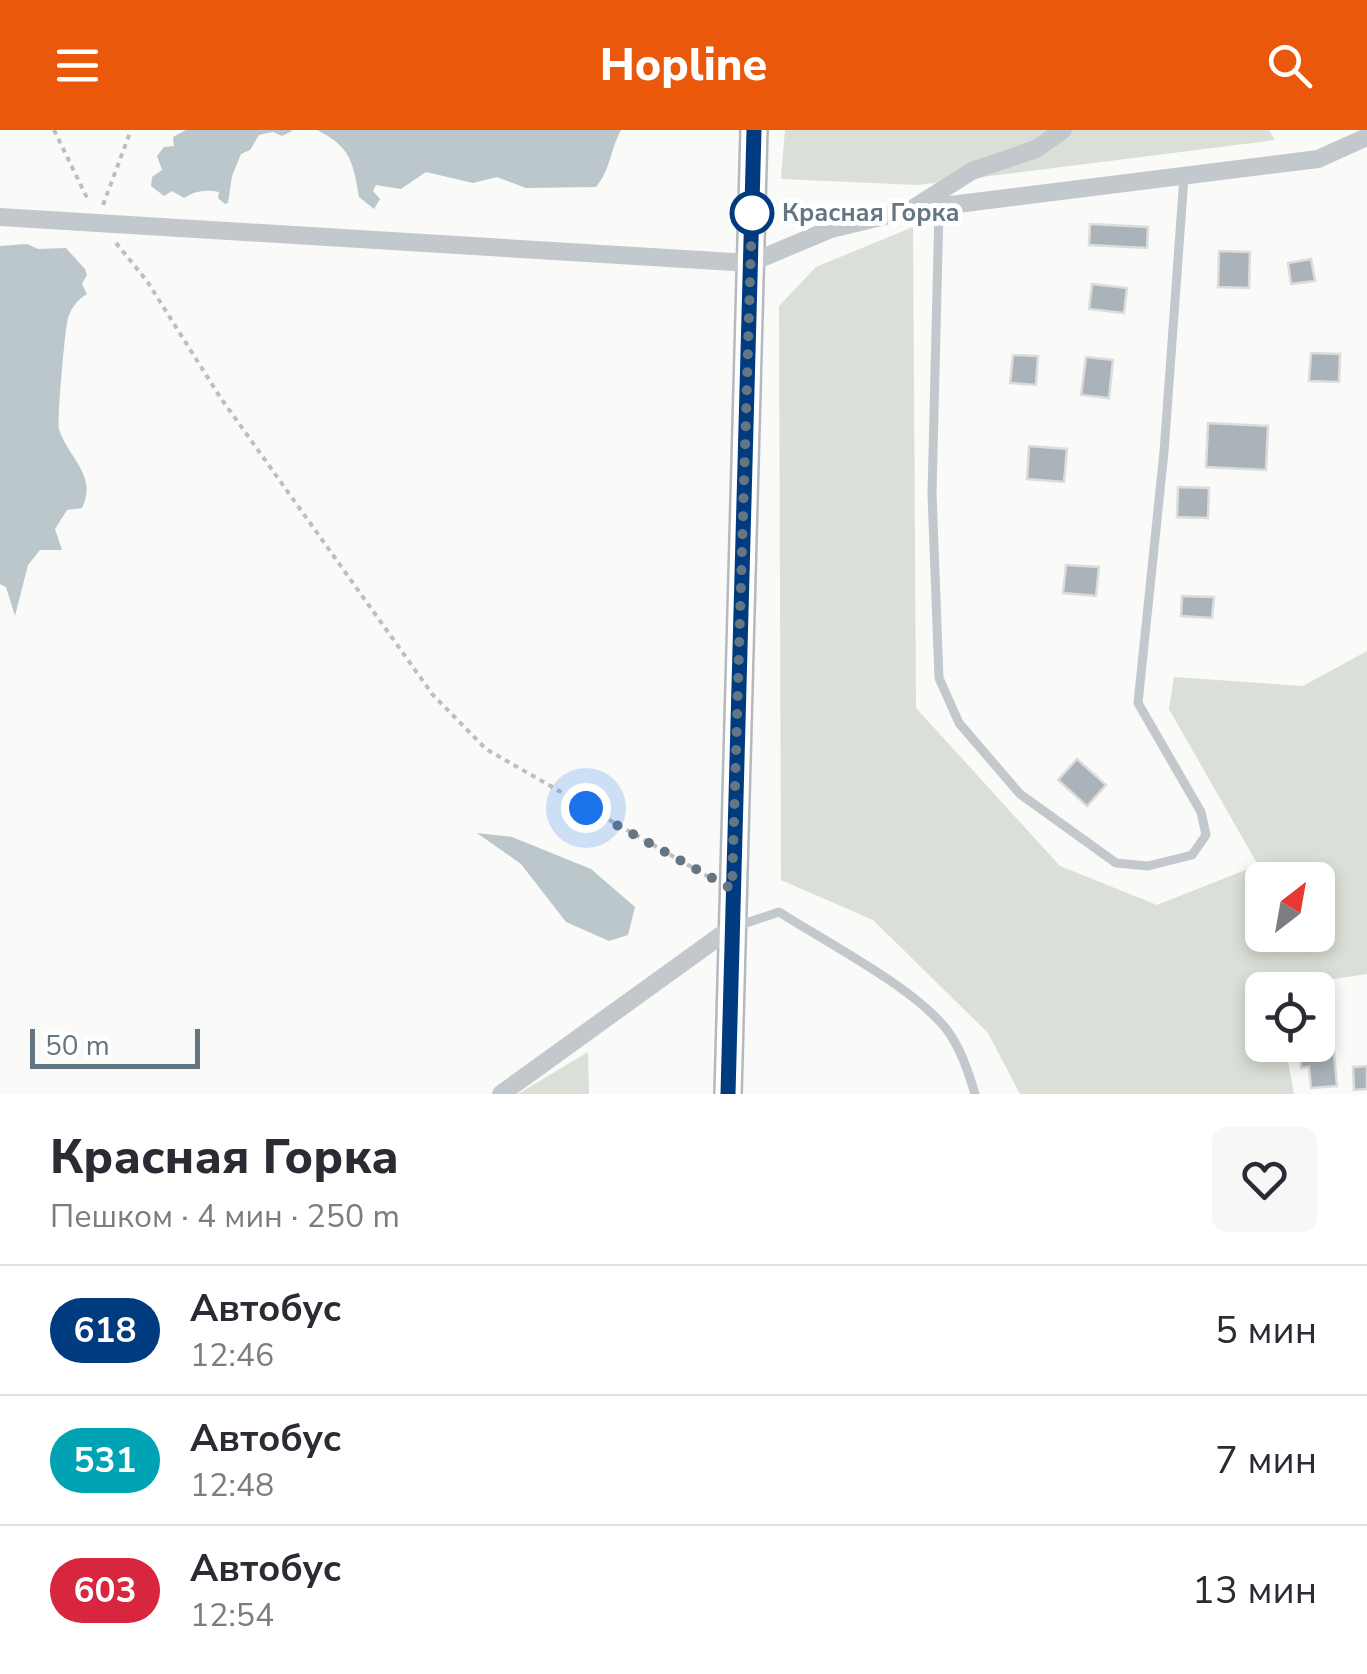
<!DOCTYPE html>
<html lang="ru">
<meta charset="utf-8">
<style>
:root{--surface:#fff;--page:#f7f7f7;--text:#2b2b33;--muted:#7c7c81;--line:#e1e1e2;--accent:#ea580c}
body{margin:0;font-family:"Nunito Sans",sans-serif;background:var(--page);color:var(--text);height:100vh;display:flex;flex-direction:column;font-size:38px;white-space:nowrap}
*{box-sizing:border-box;margin:0}
p{font-size:32px;color:var(--muted)}
.icon{flex:none;width:55px;height:55px;fill:none;stroke:currentColor;stroke-width:2;stroke-linecap:round;stroke-linejoin:round}
.map{position:relative;height:964px;overflow:hidden}
.sheet{display:flex;flex-direction:column;background:var(--surface);flex:1}
.sheet>*{flex:none}
.badge{padding:0 20px;border-radius:32px;font-size:35px;line-height:65px}
.needle{width:65px;rotate:31deg}
.fabs{position:absolute;left:1245px;top:732px;display:grid;gap:20px}
.fabs a{display:grid;place-items:center;width:90px;height:90px;border-radius:15px;background:var(--surface);box-shadow:0 5px 15px #0003;font-size:50px}
.scale{position:absolute;left:30px;bottom:25px;width:170px;box-sizing:border-box;padding-left:10px;border:5px solid #657683;border-top:0;font-size:28px;line-height:35px;white-space:nowrap;color:#657683;-webkit-text-stroke:8px #fff;paint-order:stroke}
.you{position:absolute;width:50px;height:50px;margin:-25px;border:8px solid #fff;border-radius:50%;background:#1a73e8;box-shadow:0 0 0 15px #1a73e833}
.map>.badge{position:absolute;translate:-50% -50%;box-shadow:0 0 0 5px #fff}
.round{display:grid;place-items:center;flex:none;width:105px;height:105px;border-radius:15px;background:var(--page)}
.overview{display:flex;align-items:center;justify-content:space-between;height:170px;padding:0 50px}
h1{font-size:48px;font-weight:800;line-height:75px}
ul{padding:0;list-style:none}
li{display:flex;align-items:center;gap:30px;height:130px;padding:0 50px;border-top:2px solid var(--line)}
li div{flex:1}
li b{display:block;font-size:38px}
li em{font-style:normal}
li .badge{min-width:110px;font-weight:700;text-align:center}
header{display:flex;justify-content:space-between;align-items:center;height:130px;padding:0 50px;background:var(--accent);color:#fff;font-size:45px;font-weight:800}
.map>svg:first-child{display:block}
.green{fill:#dadfd7;fill-rule:evenodd}
.water{fill:#bbc7cb}
.building{fill:#aab3b9;stroke:#dcdcda;stroke-width:2.5}
.lines{fill:none;stroke-linecap:round;stroke-linejoin:round}
.secondary-casing{stroke:#b3babf;stroke-width:30}
.path{stroke:#bbbfc2;stroke-width:4;stroke-dasharray:5 5;stroke-linecap:butt}
.service{stroke:#c3c8cc;stroke-width:9}
.minor{stroke:#c3c8cc;stroke-width:18}
.secondary{stroke:#fff;stroke-width:25}
.line-casing{stroke:#fff;stroke-width:22}
.line{stroke:#003b80;stroke-width:15}
.walk{stroke:#657683;stroke-width:10;stroke-dasharray:0 18}
.stop-dot{fill:#fff;stroke:#003b80;stroke-width:5}
.labels{text-anchor:middle;dominant-baseline:central;stroke-width:10;stroke-linejoin:round;paint-order:stroke}
.stop-label{font-size:25px;font-weight:bold;fill:#657683;stroke:#fff;text-anchor:start}
</style>
<header><svg class="icon" aria-label="menu" viewBox="0 0 24 24"><path d="M4 6h16M4 12h16M4 18h16"/></svg>Hopline<svg class="icon" aria-label="search" viewBox="0 0 24 24"><circle cx="10" cy="10" r="6"/><path d="M15 15l6 6"/></svg></header>
<div class="map">
<svg width="1367" height="964" viewBox="0 0 1367 964">
<rect width="100%" height="100%" fill="#fafaf8"/>
<!-- green -->
<path class="green" d="M785 0H1269L1275 10 918 55 781 49Z
M913 97 916 578 1060 736 1157 775 1258 735 1169 579 1174 547 1303 556 1367 521V844L1262 860V915H1285L1294 964H1020L988 903 873 790 781 750 779 176 816 137ZM1318 750V805H1262V750Z
M588 922 589 964H518Z"/>
<!-- water -->
<path class="water" d="M186 0H291L292 1 282 6 273 2 259 5 250 20 241 24 232 46 228 73 225 74 218 68 219 62C207 59 194 61 184 68L172 61 164 66 151 56 152 47 162 40 157 26 164 17 174 16 173 7Z
M317 0H621C610 20 611 39 596 57L526 58 497 47 473 53 426 42 401 59 376 55 373 61 380 69 374 79 359 67C353 32 351 17 317 0Z
M27 114 38 119 66 118 85 139 87 145 82 154 87 164C78 169 71 178 68 188 65 198 57 291 59 299 68 328 98 345 82 378L67 380 55 399 62 420H40L28 435 15 486 6 457 0 454V116Z
M477 703 512 707 591 739 635 777 628 805 609 811 566 792 521 734Z"/>
<!-- building -->
<path class="building" d="M1090 94 1148 97 1147 118 1089 115Z
M1219 121 1250 122 1249 158 1218 157Z
M1311 129 1315 151 1291 154 1288 133Z
M1092 154 1127 158 1124 183 1089 179Z
M1311 223 1340 224 1339 252 1309 251Z
M1013 225 1038 226 1036 255 1010 253Z
M1086 227 1113 230 1109 268 1081 265Z
M1208 293 1268 296 1266 340 1206 337Z
M1029 316 1067 319 1064 352 1027 349Z
M1178 357 1209 358 1208 388 1177 387Z
M1066 435 1099 437 1096 466 1063 463Z
M1182 466 1214 467 1212 488 1181 486Z
M1077 629 1106 655 1087 676 1058 650Z
M1333 911 1337 956 1311 958 1309 937 1301 938 1299 915Z
M1367 936V959L1354 960 1353 937Z"/>
<g class="lines">
<defs>
<path id="secondary" d="M728 964 754 0"/>
</defs>
<!-- secondary casing -->
<use href="#secondary" class="secondary-casing"/>
<!-- path -->
<path class="path" d="M54 0 89 72
M103 75 131 0
M116 113 147 151 220 267 433 565 486 619 709 747"/>
<!-- service -->
<path class="service" d="M939 79 932 364 939 548 959 593 1020 664 1116 733 1148 736 1192 725 1206 705 1201 682 1138 573 1164 322 1184 47
M734 797 779 782C826 812 915 858 947 900 961 919 968 941 975 964"/>
<!-- minor -->
<path class="minor" d="M915 77 972 41 1036 19 1063 0
M0 87 750 133 831 99 910 80 1318 29 1367 7
M501 964 731 798"/>
<!-- secondary -->
<use href="#secondary" class="secondary"/>
</g>
<g class="lines">
<defs>
<path id="line" d="M728 964 754 0"/>
</defs>
<!-- line casing -->
<use href="#line" class="line-casing"/>
<!-- line -->
<use href="#line" class="line"/>
<!-- walk -->
<path class="walk" d="M586 678 732 759 752 83"/>
</g>
<!-- markers -->
<circle class="stop-dot" cx="752" cy="83" r="20"/>
<g class="labels">
<!-- stop labels -->
<g class="stop-label">
<text x="782" y="83">Красная Горка</text>
</g>
</g>
</svg>
<div class="fabs">
<a><svg class="needle" viewBox="-14 -14 28 28"><path d="M0-13l5 13h-10z" fill="#e53935"/><path d="M0 13l5-13h-10z" fill="#7c7c81"/></svg></a>
<a><svg class="icon" aria-label="locate" viewBox="0 0 24 24"><circle cx="12" cy="12" r="6"/><path d="M12 2v4M12 18v4M2 12h4M18 12h4"/></svg></a>
</div>
<div class="scale">50 m</div>
<div class="you" style="left:586px;top:678px"></div>
</div>
<section class="sheet">
<div class="overview"><div><h1>Красная Горка</h1><p>Пешком · 4 мин · 250 m</p></div><a class="round"><svg class="icon" aria-label="heart" viewBox="0 0 24 24"><path d="M12 20l-8-8c-3-5 5-10 8-4 3-6 11-1 8 4z"/></svg></a></div>
<ul>
<li><span class="badge" style="background:#003b80;color:#fff">618</span><div><b>Автобус</b><p>12:46</p></div><em>5 мин</em></li>
<li><span class="badge" style="background:#00a3b4;color:#fff">531</span><div><b>Автобус</b><p>12:48</p></div><em>7 мин</em></li>
<li><span class="badge" style="background:#d7263d;color:#fff">603</span><div><b>Автобус</b><p>12:54</p></div><em>13 мин</em></li>
</ul>
</section>
